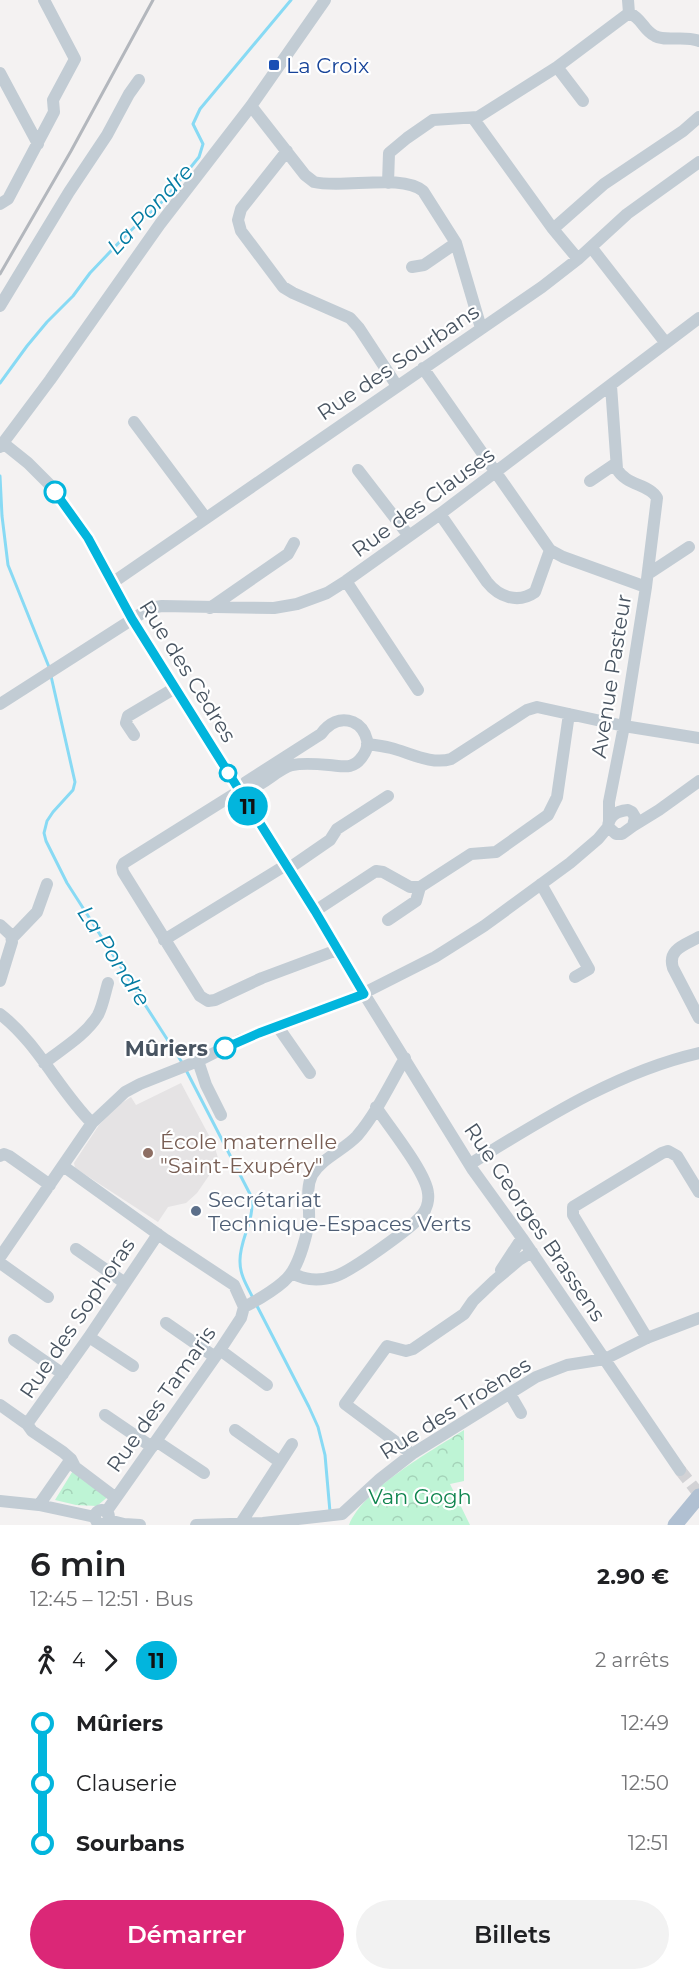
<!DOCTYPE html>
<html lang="fr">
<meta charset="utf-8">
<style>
:root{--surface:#fff;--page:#f2f2f2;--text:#202124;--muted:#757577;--accent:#db2777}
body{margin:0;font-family:Montserrat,sans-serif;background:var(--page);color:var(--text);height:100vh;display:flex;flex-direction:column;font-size:22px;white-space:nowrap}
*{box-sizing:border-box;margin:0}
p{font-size:20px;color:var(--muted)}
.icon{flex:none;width:33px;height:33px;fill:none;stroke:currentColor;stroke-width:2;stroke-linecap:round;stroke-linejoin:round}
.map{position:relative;height:1525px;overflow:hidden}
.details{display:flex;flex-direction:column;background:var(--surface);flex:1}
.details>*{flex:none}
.badge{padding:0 12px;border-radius:20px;font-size:21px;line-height:39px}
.map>.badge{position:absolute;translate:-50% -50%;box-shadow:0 0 0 3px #fff}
.legs{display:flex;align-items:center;gap:9px;height:66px;padding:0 30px;font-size:20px}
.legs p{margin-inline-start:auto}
.headline{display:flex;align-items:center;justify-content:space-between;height:102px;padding:0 30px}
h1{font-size:33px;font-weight:600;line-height:45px}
.action{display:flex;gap:12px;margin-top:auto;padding:12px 30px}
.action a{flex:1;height:69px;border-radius:36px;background:var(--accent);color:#fff;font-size:24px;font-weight:600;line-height:69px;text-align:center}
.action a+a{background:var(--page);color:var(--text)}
ul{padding:0 30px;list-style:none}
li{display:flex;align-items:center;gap:21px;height:60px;font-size:22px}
li i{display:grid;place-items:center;width:9px;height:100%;margin:0 8px;background:currentColor}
li i::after{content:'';width:15px;height:15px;margin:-8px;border:4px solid;border-radius:50%;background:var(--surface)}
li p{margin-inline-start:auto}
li:first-child i{background:linear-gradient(#0000 50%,currentColor 0)}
li:last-child i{background:linear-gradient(currentColor 50%,#0000 0)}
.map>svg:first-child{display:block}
.education{fill:#e5e3e4}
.park{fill:url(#park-crowns)}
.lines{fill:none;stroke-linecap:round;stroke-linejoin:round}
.stream{stroke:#88daf4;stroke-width:3}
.minor-tunnel{stroke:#d2d2d5;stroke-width:12;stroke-dasharray:12 6;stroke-linecap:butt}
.minor{stroke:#c2ccd4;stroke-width:12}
.major{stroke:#b0c0d2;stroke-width:15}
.rail{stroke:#b3b7bd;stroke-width:3}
.line-1-casing{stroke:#fff;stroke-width:14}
.line-1{stroke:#02b5dd;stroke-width:9}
.transit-dot{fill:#1a4fb4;stroke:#fff;stroke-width:2}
.stop-1-dot{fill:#fff;stroke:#02b5dd;stroke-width:3}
.education-dot{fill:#8d6e63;stroke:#fff;stroke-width:2}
.service-dot{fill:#5c6f8a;stroke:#fff;stroke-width:2}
.labels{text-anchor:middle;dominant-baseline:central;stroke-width:4.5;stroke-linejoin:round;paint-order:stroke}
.transit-label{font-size:21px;fill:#164399;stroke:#fff;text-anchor:start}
.street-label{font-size:21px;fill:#485461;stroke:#fff}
.stop-label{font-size:21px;font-weight:bold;fill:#485461;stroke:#fff;text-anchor:end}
.education-label{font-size:21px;fill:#785e54;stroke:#fff;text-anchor:start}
.service-label{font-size:21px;fill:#4e5e75;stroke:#fff;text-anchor:start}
.park-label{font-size:21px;fill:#10854f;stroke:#fff}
.water-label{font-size:22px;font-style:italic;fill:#037ba2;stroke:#fff}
</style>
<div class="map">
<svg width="699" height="1525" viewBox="0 0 699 1525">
<defs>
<pattern id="park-crowns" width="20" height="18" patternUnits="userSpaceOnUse" patternTransform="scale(1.5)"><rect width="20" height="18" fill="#bef4d5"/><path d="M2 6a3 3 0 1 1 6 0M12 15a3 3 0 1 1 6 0" fill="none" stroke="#a5d3b9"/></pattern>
</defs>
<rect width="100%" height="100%" fill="#f4f2f2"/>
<!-- education -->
<path class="education" d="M181 1083 214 1145 219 1161 197 1193 186 1203 168 1207 158 1222 75 1168 74 1163 99 1125 117 1106 131 1097 136 1105Z"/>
<!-- park -->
<path class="park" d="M464 1430V1481L450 1484 470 1525H349C364 1488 430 1452 464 1430Z
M74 1469 110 1495 97 1506 76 1505 55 1500Z"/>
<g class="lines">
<!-- stream -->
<path class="stream" d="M0 383 27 346 47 322 73 296 90 273 127 234 164 200 199 157 203 144 193 124 200 109 291 0
M0 476 2 516 8 565 49 667
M51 676 75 782 73 790 53 812 47 821 44 833 46 841 67 883 183 1064
M186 1070 251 1196C256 1220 239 1239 240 1262 240 1275 247 1286 253 1298
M256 1304 309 1407 318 1427 325 1455 330 1512"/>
<!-- minor-tunnel -->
<path class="minor-tunnel" d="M680 1470 699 1494"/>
<!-- minor -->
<path class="minor" d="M629 13C642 18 643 30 655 36 665 42 685 35 699 41
M557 67 583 101
M0 73 38 144
M251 106 305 175 314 182C342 189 402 173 423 191L456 243 481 328
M473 118 553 229
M287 151 241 209 238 220 241 231 283 287 293 293 350 318 359 328 397 386
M388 183 389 153 407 138 433 120 478 117 557 67 629 13 628 0
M0 204 8 199 54 112 53 100 75 59 44 0
M591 247 665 342
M578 259 553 229 604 184 683 131 699 117
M412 267 424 265 456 243
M0 306 69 192 107 135 129 94 139 80
M423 368 550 550 563 557 646 587 624 726 609 802V821
M611 386 617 469C626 486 650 484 657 498L646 587
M134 422 205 517
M3 443 28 463 50 485 88 538 132 619 315 911 337 950 473 1170 522 1238 680 1470
M0 447 50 380 160 224 251 106 325 0
M358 470 409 536
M590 481 615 464
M440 514 487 582C499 597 518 604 535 592L550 550
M648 574 689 547
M346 581 418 690
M112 583 542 287 578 259 627 214 699 162
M210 608 288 554 294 543
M0 704 150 608 162 606 274 608 297 604 327 593 346 581 440 514 699 318
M134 735 126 723 128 716 175 688
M367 744C375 745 383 746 391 748 410 753 432 765 451 759L527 710 537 707 624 726 699 738
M239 791C243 790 248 790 252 788 266 783 278 769 292 765 303 763 318 764 329 765 343 766 353 770 362 757 366 752 368 746 367 740 365 732 360 725 353 722 340 717 329 723 321 734L246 782 239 791 124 863 122 867 123 872 200 996 208 1001 215 1000 262 978 337 950
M628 810 632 812 635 817 633 826 622 834H616L608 827C609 815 617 811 628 810Z
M633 826 659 810 699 781
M288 869 330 840 337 829 388 796
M541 884 589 969 575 977
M315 911 376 871 383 872 410 887H420L471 854 496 852 548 815 557 797 569 714
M388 920 416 901 420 887
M0 925 11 935 12 942 0 981
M699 937C685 945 667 949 673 968L699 1018
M12 938 37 912 47 884
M164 940 286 865
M0 1014C37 1042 59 1090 92 1123
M278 1027 310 1073
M198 1061 206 1085 221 1115
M44 1063C62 1049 86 1035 98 1015 103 1005 105 993 108 983
M0 1156 4 1154 9 1156 50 1185
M470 1164C542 1120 616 1072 699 1053
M63 1166 166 1240 234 1285 244 1307
M76 1249 125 1283
M0 1257 92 1123 125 1092 140 1084 198 1061 240 1040 358 996 435 957 484 926 570 863 598 839 608 827
M0 1263 48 1297
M501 1270 522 1238
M292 1273C306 1281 321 1281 336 1276 351 1271 412 1228 422 1215 427 1209 429 1200 428 1193 426 1172 389 1127 376 1107
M244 1307C258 1300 284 1285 292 1272 300 1260 307 1235 309 1220 310 1205 305 1190 312 1175 322 1158 344 1150 357 1136 376 1114 390 1084 405 1058
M166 1323 215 1357
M89 1337 133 1366
M647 1338 573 1215V1207L662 1153 668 1151 677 1156 699 1192
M14 1340 63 1374
M220 1350 267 1385
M510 1394 521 1413
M0 1405 27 1424 32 1431 63 1452 71 1459 75 1467 116 1498
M105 1415 152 1447
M27 1424 89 1337 158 1234
M235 1430 280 1462
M156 1441 204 1473
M412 1454 345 1404 387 1346 406 1351 413 1349 464 1314 473 1301 494 1281 519 1260 532 1252
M0 1501 39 1505 95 1517
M39 1505 71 1459
M95 1517a7 7 0 1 1 14 0a7 7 0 1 1-14 0Z
M106 1512 220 1350 241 1318 244 1307
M108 1520 124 1524 140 1525
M241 1523 292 1444
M196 1525 263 1523 342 1514 380 1479 412 1454 536 1377 567 1365 605 1359 647 1338 699 1318"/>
<!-- major -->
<path class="major" d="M675 1525 699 1496"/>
<!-- rail -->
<path class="rail" d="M0 274 71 151 153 0"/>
</g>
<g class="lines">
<defs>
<path id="line-1" d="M55 492 88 538 132 619 315 911 364 994 259 1033 225 1048"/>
</defs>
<!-- line-1 casing -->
<use href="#line-1" class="line-1-casing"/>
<!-- line-1 -->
<use href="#line-1" class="line-1"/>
</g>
<!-- markers -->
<rect class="transit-dot" x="268" y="59" width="12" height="12" rx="3"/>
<g class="stop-1-dot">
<circle cx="55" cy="492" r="10"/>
<circle cx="228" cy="773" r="8"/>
<circle cx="225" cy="1048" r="10"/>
</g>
<circle class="education-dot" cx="148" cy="1153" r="6"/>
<circle class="service-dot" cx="196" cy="1211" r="6"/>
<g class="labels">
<!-- transit labels -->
<g class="transit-label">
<text x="286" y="65">La Croix</text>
</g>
<!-- street labels -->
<g class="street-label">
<text transform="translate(398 362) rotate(-34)">Rue des Sourbans</text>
<text transform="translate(423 502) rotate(-36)">Rue des Clauses</text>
<text transform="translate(188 671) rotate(58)">Rue des Cèdres</text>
<text transform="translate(611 676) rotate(-81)">Avenue Pasteur</text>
<text transform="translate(535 1222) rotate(56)">Rue Georges Brassens</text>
<text transform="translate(77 1318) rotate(-56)">Rue des Sophoras</text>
<text transform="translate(161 1399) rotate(-55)">Rue des Tamaris</text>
<text transform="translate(455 1408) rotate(-32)">Rue des Troènes</text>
</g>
<!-- stop labels -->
<g class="stop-label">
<text x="208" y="1048">Mûriers</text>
</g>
<!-- education labels -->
<g class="education-label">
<text x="160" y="1141">École maternelle<tspan x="160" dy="24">"Saint-Exupéry"</tspan></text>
</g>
<!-- service labels -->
<g class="service-label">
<text x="208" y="1199">Secrétariat<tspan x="208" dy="24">Technique-Espaces Verts</tspan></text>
</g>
<!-- park labels -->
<g class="park-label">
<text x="420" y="1496">Van Gogh</text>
</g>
<!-- water labels -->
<g class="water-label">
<text transform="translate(150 209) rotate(-47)">La Pondre</text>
<text transform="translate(114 956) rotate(57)">La Pondre</text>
</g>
</g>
</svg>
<b class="badge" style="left:248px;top:806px;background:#02b5dd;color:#111">11</b>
</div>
<section class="details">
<div class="headline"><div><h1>6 min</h1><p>12:45 – 12:51 · Bus</p></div><b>2.90 €</b></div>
<div class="legs"><svg class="icon" aria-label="walk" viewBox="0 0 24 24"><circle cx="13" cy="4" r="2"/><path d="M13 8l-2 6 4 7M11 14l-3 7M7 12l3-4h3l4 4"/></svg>4<svg class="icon" aria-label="forward" viewBox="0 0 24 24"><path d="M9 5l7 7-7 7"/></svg><b class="badge" style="background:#02b5dd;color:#111">11</b><p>2 arrêts</p></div>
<ul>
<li><i style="color:#02b5dd"></i><b>Mûriers</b><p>12:49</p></li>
<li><i style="color:#02b5dd"></i><span>Clauserie</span><p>12:50</p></li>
<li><i style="color:#02b5dd"></i><b>Sourbans</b><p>12:51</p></li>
</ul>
<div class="action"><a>Démarrer</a><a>Billets</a></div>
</section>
